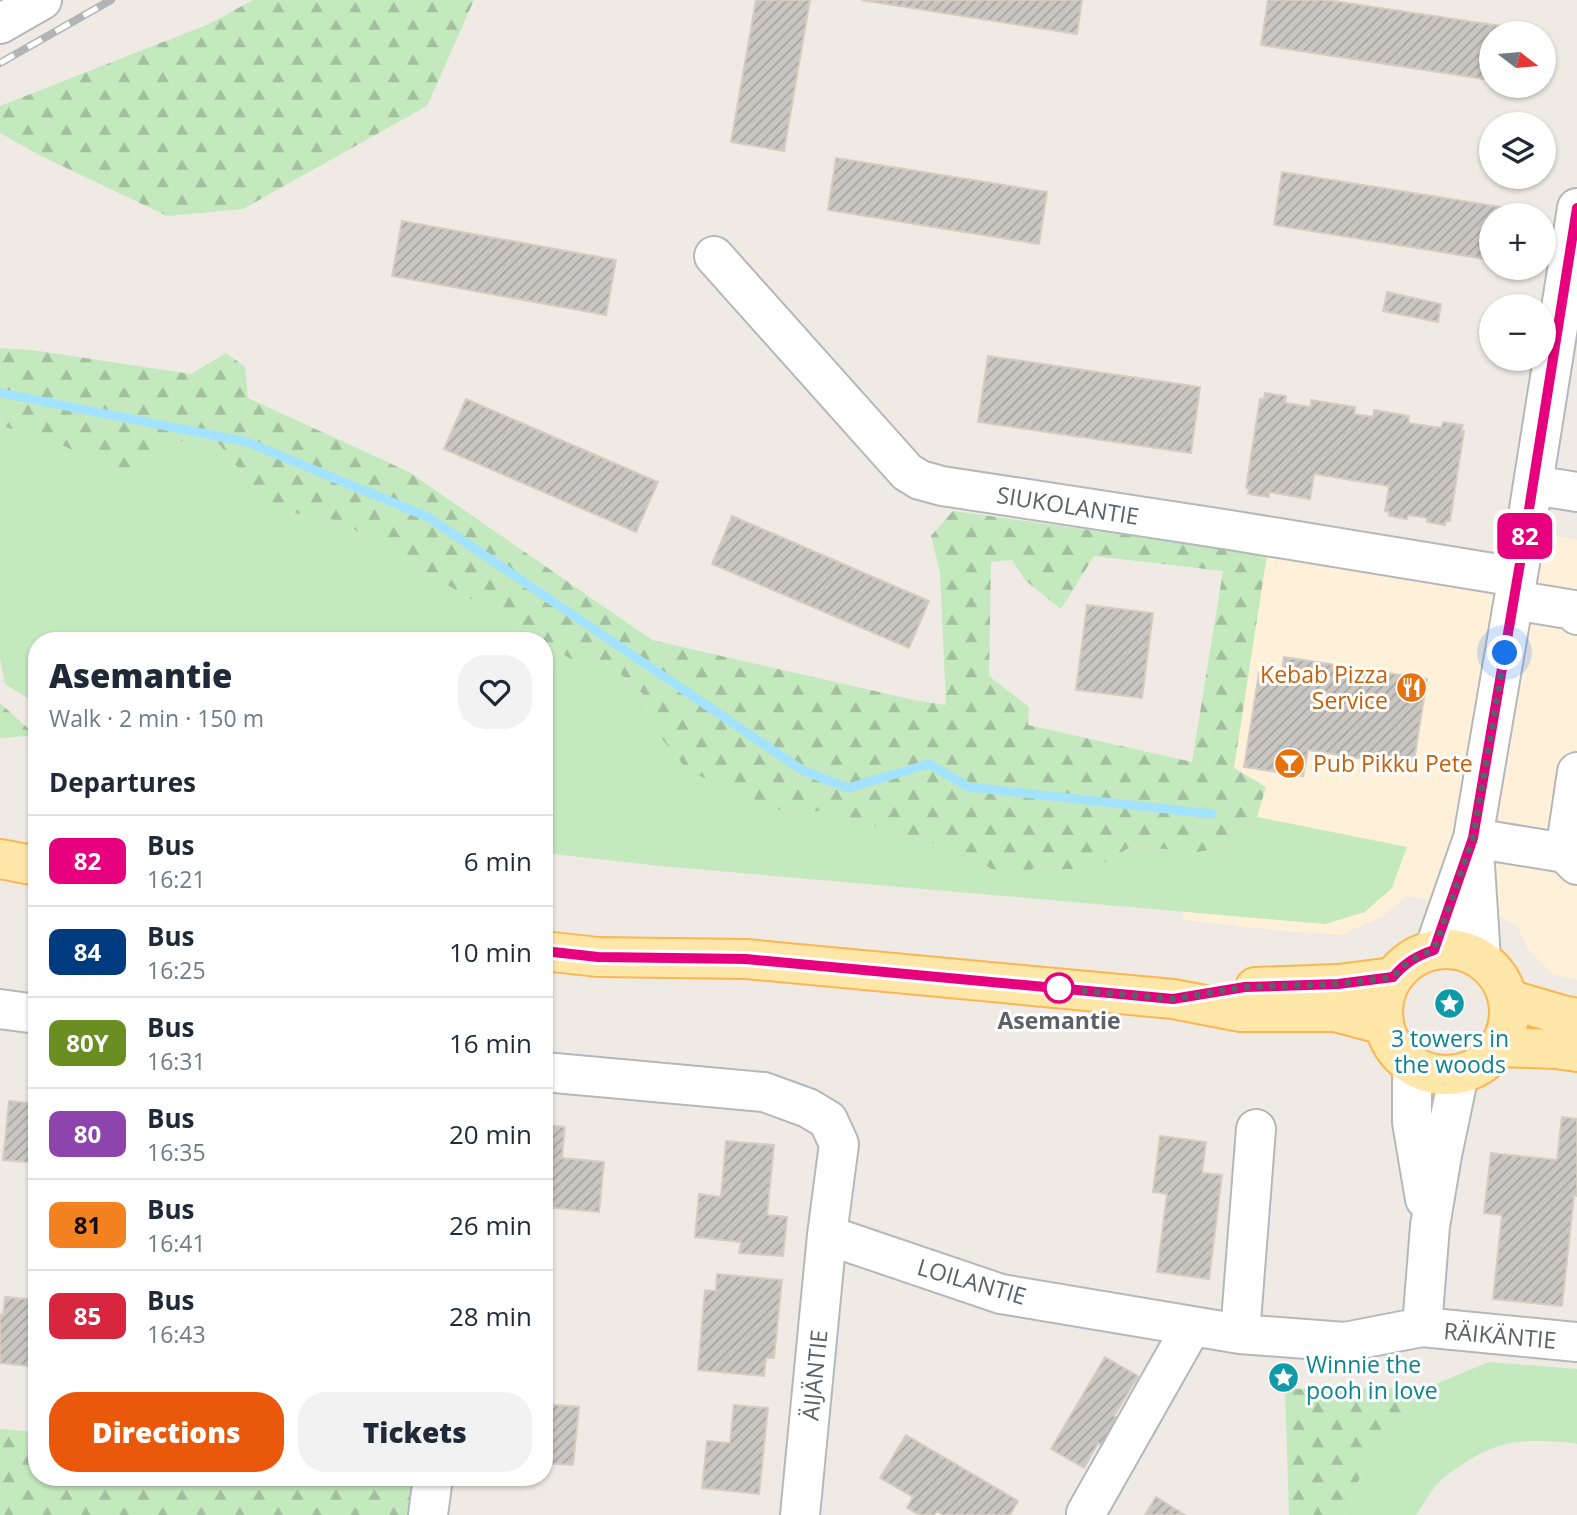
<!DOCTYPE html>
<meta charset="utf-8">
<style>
:root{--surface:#fff;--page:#f2f2f3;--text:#1f2937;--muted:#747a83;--line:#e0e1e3;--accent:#ea580c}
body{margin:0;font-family:"Open Sans",sans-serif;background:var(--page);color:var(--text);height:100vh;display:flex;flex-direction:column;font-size:26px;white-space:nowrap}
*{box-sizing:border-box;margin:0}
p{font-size:23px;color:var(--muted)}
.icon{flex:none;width:38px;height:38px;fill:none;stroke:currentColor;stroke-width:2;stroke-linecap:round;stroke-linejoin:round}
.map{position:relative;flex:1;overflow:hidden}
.side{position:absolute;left:28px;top:632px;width:525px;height:854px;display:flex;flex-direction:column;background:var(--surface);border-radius:28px;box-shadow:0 2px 5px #0004}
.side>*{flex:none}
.badge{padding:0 14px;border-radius:10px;font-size:24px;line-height:46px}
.needle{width:46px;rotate:106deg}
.controls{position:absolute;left:1479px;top:21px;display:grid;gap:14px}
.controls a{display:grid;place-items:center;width:77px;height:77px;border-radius:50%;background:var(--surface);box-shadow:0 2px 5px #0004;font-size:35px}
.you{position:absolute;width:35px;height:35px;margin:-18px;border:5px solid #fff;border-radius:50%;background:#1a73e8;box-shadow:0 0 0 10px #1a73e833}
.map>.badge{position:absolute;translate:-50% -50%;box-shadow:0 0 0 4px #fff}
h2{padding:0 21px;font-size:26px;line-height:63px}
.round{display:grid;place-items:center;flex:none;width:74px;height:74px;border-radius:28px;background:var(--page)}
.overview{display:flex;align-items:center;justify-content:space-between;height:119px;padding:0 21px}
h1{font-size:33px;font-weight:800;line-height:52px}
.cta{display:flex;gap:14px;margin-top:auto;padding:14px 21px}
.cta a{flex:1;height:80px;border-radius:28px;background:var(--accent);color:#fff;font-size:28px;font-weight:800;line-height:80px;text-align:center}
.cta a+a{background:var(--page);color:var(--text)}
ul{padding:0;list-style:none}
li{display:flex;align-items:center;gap:21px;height:91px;padding:0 21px;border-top:2px solid var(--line)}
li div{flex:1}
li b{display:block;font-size:26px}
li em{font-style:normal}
li .badge{min-width:77px;font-weight:700;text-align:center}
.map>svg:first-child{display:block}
.commercial{fill:#fff1d9}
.green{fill:#c4e9be}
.forest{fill:url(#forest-firs);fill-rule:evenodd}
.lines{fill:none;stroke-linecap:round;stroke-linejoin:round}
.stream{stroke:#a4e3ff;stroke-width:9}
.building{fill:url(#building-hatch);stroke:#d5ccc2;stroke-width:2}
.minor-casing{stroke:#b4b8bc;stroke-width:42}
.major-casing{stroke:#fbb651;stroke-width:42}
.minor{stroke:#fff;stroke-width:38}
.major{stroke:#ffe6a9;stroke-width:38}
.rail-casing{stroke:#b3b4b5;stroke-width:8}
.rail{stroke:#fff;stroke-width:5;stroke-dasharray:16;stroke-linecap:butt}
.line-casing{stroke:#fff;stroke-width:16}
.line{stroke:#e6007e;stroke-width:10}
.walk{stroke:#5c6166;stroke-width:7;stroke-dasharray:0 12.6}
.stop-dot{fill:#fff;stroke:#e6007e;stroke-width:3.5}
.labels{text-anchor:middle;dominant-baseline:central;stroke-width:6;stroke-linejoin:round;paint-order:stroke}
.street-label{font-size:23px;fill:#5c6166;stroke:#fff}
.food-label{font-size:23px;fill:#c56008;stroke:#fff;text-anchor:end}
.stop-label{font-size:23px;font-weight:bold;fill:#5c6166;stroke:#fff}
.culture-label{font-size:23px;fill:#0d838f;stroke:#fff}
</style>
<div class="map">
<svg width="1577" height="1515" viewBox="0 0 1577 1515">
<defs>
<pattern id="forest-firs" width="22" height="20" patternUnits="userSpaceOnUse" patternTransform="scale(1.75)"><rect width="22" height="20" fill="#c4e9be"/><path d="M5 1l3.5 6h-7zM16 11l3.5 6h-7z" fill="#a2c09e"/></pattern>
<pattern id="building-hatch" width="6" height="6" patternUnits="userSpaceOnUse" patternTransform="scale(1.75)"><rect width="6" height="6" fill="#cac6c1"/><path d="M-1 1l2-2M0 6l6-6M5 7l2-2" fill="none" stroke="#a7a4a1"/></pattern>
</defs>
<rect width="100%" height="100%" fill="#efebe4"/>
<!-- commercial -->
<path class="commercial" d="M1529 531 1577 540V980L1552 974 1529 951 1517 926 1486 910 1407 896 1381 917 1340 935 1275 930 1183 920 1198 776 1231 534 1520 581Z"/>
<!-- green -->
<path class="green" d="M0 426 42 436 133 478 182 441 219 444 271 509 340 521 540 640H37V704L5 684 0 658Z
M544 643 571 659 609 664 642 693 654 729 787 813 824 811 968 854 991 869 1034 868 1092 870 1132 846 1198 852 1232 845 1257 817 1407 847 1392 888 1365 912 1325 924 660 866 544 853Z
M1489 1362 1577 1369V1444C1558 1441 1521 1439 1502 1445 1483 1450 1456 1467 1441 1480 1431 1489 1424 1504 1416 1515H1346L1365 1463 1426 1388Z"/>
<!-- forest -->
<path class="forest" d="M253 0H474L427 106 243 209 167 216 39 155 0 133V106L209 24Z
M0 348 32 350 191 374 226 353 245 367 248 398 409 472 652 640 914 700 946 705 940 572 931 536 953 511 1267 555 1234 768 1266 787 1257 817 1232 845 1198 852 1132 846 1092 870 1034 868 1023 873 991 869 968 854 824 811 787 813 688 771 654 729 642 693 609 664 571 659 544 643V640H540L340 521 271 509 219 444 182 441 133 478 42 436 0 426ZM1094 556 1223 571 1192 762 1028 725 1029 707 989 676 991 562 1012 560 1025 580 1061 609Z
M0 703 32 732 27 736 0 738Z
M1426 1388 1365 1463 1346 1515H1289L1285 1389Z
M0 1429 37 1432V1477H412L407 1515H0Z"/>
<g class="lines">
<!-- stream -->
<path class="stream" d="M0 393 247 442 428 517 802 770 848 788 929 764 969 787 1212 814"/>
</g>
<!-- building -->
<path class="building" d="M756 0H810L784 151 731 142Z
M861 0H1082L1077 34Z
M1268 0H1327L1527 30V33H1491V80L1261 45Z
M836 158 1047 192 1039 244 828 210Z
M1282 172 1501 207 1500 215H1491V260L1274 225Z
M402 221 616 260 606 315 392 276Z
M1387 292 1441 304 1438 322 1383 311Z
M988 356 1200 387 1191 453 978 422Z
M1265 393 1286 396 1285 403 1311 407V400L1355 407 1354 414 1373 417 1374 410 1409 416 1408 423 1441 428 1443 422 1463 425 1461 431H1464L1450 521H1446L1445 525 1427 522V518L1408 515 1407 519 1389 516V512L1385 511 1389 486 1314 474 1310 499 1269 492V497L1248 494 1249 489 1246 488 1260 399H1264Z
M466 399 658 482 636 532 444 449Z
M732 516 929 601 909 648 712 564Z
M1087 605 1153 613 1142 698 1076 690Z
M1284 657 1427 679 1413 767 1308 750 1303 776 1244 767 1259 673 1281 677Z
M9 1101 37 1104V1163L3 1160Z
M1562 1117 1577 1119V1196H1574L1562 1306 1493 1299 1502 1215 1484 1213 1491 1153 1557 1160Z
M544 1125 565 1127 562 1158 604 1162 599 1212 544 1207Z
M1160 1136 1206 1142 1202 1173 1222 1175 1209 1279 1157 1272 1167 1194 1153 1192Z
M726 1141 774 1145 767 1215 787 1217 783 1256 739 1253 741 1242 695 1237 699 1194 721 1197Z
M717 1274 782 1280 774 1358H766L764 1376 698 1370 705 1290 716 1291Z
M544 1282 551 1283 545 1348 544 1347Z
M5 1297 37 1300V1367L0 1363V1314L3 1315Z
M1105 1357 1138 1376 1114 1416 1123 1422 1107 1449 1098 1443 1084 1468 1051 1449Z
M544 1404 579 1407 573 1465 544 1463Z
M734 1405 768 1408 759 1494 702 1488 707 1441 730 1443Z
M906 1435 1018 1501 1010 1515H943L937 1511 934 1515H920L907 1508 913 1497 880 1478Z
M1156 1497 1185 1515H1145Z"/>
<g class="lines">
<defs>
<path id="minor" d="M0 24 42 0
M714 256 907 472 920 480 942 486 1230 530 1517 577
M1533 485 1577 492
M1514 600 1574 610 1577 615
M1577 772 1565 853 1577 865
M1473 838 1565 853
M1474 850 1481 959
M1434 950 1473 838 1526 528 1577 208
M0 1009 37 1014
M1412 1065V1122L1425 1199
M544 1072 764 1092 808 1108 828 1120 839 1144 827 1235 800 1515
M827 1235 1001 1294 1240 1334 1345 1342 1422 1327 1577 1342
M1422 1327 1430 1226 1442 1155 1459 1074
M1240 1334 1256 1129
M1086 1513 1192 1326
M428 1515 433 1477"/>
<path id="major" d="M0 859 37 866
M1383 1012a63 63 0 1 1 126 0a63 63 0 1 1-126 0Z
M544 951 598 957 746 959 1173 999 1241 1012H1335L1384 1025
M1255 987 1338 984 1393 977
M1508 999 1562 1015 1577 1018
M1500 1047 1556 1049 1577 1052"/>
</defs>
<!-- minor casing -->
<use href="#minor" class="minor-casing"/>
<!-- major casing -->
<use href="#major" class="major-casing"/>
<!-- minor -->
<use href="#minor" class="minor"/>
<!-- major -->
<use href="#major" class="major"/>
<defs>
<path id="rail" d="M0 63 111 0"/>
</defs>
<!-- rail casing -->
<use href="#rail" class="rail-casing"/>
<!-- rail -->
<use href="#rail" class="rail"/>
</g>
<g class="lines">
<defs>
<path id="line" d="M544 951 598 957 746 959 1173 999 1245 987 1338 984 1393 977C1405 963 1416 956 1434 950L1473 838 1526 528 1577 208"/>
</defs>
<!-- line casing -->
<use href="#line" class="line-casing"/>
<!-- line -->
<use href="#line" class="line"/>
<!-- walk -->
<path class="walk" d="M1059 988H1053L1173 999 1245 987 1338 984 1393 977C1405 963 1416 956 1434 950L1473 838 1505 653"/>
</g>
<!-- icons -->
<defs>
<symbol id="restaurant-disc" viewBox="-11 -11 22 22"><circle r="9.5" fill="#e8710a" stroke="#fff"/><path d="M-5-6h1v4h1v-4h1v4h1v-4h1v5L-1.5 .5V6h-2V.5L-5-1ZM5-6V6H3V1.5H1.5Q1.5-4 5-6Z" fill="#fff"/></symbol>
<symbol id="bar-disc" viewBox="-11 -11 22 22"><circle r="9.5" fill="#e8710a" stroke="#fff"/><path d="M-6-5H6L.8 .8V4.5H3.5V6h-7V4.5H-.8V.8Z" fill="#fff"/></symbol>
<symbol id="sight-disc" viewBox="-11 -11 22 22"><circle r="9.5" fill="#0f9aa8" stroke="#fff"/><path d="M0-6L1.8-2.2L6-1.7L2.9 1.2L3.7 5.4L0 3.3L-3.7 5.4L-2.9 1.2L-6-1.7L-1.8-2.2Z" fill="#fff"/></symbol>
</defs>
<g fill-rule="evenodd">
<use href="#restaurant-disc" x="1394" y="670" width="35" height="35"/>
<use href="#bar-disc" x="1272" y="746" width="35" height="35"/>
<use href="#sight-disc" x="1432" y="986" width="35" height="35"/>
<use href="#sight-disc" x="1266" y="1360" width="35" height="35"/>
</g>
<!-- markers -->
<circle class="stop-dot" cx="1059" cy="988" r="14"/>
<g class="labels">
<!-- street labels -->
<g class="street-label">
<text transform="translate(1068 505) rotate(9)">SIUKOLANTIE</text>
<text transform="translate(972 1281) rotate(16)">LOILANTIE</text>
<text transform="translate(1500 1335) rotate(5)">RÄIKÄNTIE</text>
<text transform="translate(814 1375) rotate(-84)">ÄIJÄNTIE</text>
</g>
<!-- food labels -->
<g class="food-label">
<text x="1388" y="674">Kebab Pizza<tspan x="1388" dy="26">Service</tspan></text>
<text x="1313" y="763" text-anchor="start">Pub Pikku Pete</text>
</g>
<!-- stop labels -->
<g class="stop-label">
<text x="1059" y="1020">Asemantie</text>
</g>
<!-- culture labels -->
<g class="culture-label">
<text x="1450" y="1038">3 towers in<tspan x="1450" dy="26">the woods</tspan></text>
<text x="1306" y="1364" text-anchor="start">Winnie the<tspan x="1306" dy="26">pooh in love</tspan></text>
</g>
</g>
</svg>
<div class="controls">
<a><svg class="needle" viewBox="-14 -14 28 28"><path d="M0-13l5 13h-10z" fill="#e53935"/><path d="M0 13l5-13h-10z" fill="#747a83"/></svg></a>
<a><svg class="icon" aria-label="layers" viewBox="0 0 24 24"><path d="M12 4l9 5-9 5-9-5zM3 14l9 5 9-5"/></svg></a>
<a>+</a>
<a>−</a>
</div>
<div class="you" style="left:1505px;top:653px"></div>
<b class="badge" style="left:1525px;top:536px;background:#e6007e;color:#fff">82</b>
<section class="side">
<div class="overview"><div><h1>Asemantie</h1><p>Walk · 2 min · 150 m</p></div><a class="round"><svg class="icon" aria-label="heart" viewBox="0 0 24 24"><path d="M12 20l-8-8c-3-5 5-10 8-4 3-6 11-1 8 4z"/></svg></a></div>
<h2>Departures</h2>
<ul>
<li><span class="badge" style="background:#e6007e;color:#fff">82</span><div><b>Bus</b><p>16:21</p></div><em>6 min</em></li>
<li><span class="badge" style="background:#003b80;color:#fff">84</span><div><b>Bus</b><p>16:25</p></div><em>10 min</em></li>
<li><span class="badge" style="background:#6b8e23;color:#fff">80Y</span><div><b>Bus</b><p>16:31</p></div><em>16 min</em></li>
<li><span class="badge" style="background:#8e44ad;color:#fff">80</span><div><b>Bus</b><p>16:35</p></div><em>20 min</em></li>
<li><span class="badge" style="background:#f58220;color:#111">81</span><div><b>Bus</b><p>16:41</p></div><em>26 min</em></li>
<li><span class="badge" style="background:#d7263d;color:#fff">85</span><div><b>Bus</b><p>16:43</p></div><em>28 min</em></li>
</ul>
<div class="cta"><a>Directions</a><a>Tickets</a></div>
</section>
</div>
